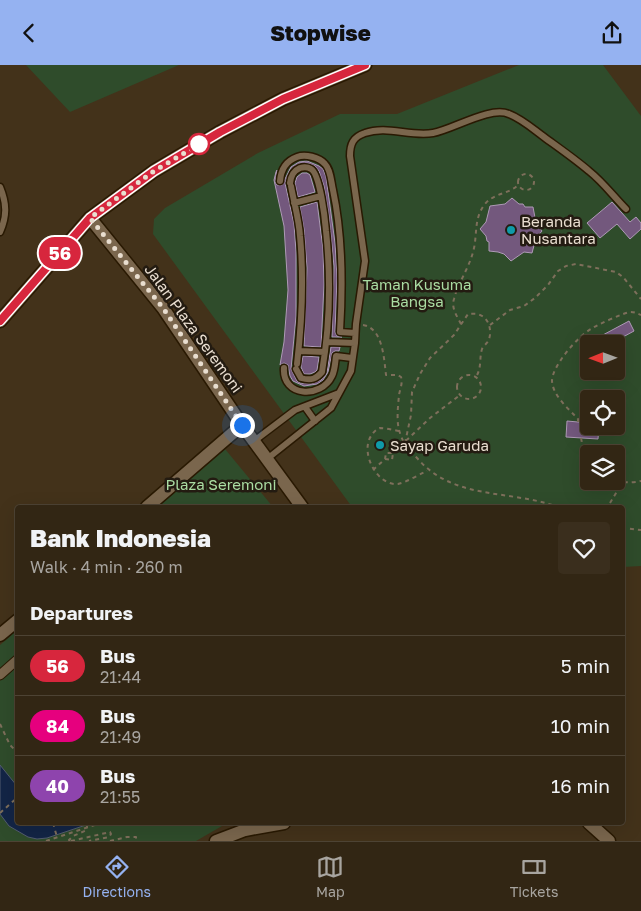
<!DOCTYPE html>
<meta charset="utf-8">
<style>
:root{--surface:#322614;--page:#3a2e1d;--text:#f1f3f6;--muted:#a8a5a0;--line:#4d4334;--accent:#95b2f1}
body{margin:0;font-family:"Golos Text",sans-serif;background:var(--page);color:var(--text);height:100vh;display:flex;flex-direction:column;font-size:19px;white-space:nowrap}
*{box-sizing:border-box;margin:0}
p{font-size:16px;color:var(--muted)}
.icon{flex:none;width:28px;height:28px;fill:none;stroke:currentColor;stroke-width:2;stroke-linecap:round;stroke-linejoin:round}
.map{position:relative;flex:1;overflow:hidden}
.drawer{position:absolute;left:15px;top:440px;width:610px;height:320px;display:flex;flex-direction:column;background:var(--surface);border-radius:5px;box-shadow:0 5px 20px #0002,0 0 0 1px var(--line)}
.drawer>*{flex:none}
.badge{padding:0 10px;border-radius:16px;font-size:18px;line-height:32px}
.needle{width:32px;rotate:269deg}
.tools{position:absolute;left:580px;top:270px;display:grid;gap:10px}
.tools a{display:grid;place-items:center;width:45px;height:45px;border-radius:5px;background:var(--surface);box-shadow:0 5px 20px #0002,0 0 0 1px var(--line);font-size:25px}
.you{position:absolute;width:25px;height:25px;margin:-12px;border:4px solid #fff;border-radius:50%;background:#1a73e8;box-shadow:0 0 0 8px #1a73e833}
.map>.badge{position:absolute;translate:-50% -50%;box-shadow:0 0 0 2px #fff}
h2{padding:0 15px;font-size:19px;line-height:45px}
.round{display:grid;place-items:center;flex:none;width:52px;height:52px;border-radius:5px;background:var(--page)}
.headline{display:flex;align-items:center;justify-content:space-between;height:85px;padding:0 15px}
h1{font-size:24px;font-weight:800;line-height:38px}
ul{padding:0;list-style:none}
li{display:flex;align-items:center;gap:15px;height:60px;padding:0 15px;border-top:1px solid var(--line)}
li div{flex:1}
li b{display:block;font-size:19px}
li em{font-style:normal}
li .badge{min-width:55px;font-weight:700;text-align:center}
header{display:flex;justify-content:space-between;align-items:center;height:65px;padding:0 15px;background:var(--accent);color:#111;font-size:22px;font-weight:800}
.tabs{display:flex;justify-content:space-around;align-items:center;height:70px;border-top:1px solid var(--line);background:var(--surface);font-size:14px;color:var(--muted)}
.tabs a{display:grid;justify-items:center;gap:2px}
.tabs .current{color:var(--accent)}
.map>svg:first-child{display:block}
.green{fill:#2f4c2b;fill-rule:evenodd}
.water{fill:#132546;stroke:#535c6f}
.building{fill:#73587d;stroke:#ae9ab6}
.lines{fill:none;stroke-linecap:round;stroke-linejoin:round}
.service-casing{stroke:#291902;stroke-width:9}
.pedestrian-casing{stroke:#291902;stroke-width:11}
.minor-casing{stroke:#291902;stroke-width:15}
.tertiary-casing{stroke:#291902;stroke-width:15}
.path{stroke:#7e6f5b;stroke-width:2;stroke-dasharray:4 4;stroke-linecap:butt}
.service{stroke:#7a664d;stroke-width:6}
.pedestrian{stroke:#7a664d;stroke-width:9}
.minor{stroke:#7a664d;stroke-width:12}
.tertiary{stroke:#7a664d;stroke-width:12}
.line-casing{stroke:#fff;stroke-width:11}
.line{stroke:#d7263d;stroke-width:8}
.walk{stroke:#e9ded0;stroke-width:5;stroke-dasharray:0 9}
.stop-dot{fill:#fff;stroke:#d7263d;stroke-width:2.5}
.culture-dot{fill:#0f9aa8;stroke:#231b11;stroke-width:2}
.labels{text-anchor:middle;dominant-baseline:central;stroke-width:5;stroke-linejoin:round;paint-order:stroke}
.poi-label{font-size:15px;fill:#e9ded0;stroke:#231b11;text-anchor:start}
.park-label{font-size:15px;fill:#aadca2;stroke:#231b11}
.street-label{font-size:15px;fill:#e9ded0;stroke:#231b11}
</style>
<header><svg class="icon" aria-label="back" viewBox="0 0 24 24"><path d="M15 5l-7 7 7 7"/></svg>Stopwise<svg class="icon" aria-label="share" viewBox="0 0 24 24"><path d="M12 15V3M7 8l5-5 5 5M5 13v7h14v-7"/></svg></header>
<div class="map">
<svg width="641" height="776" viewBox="0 0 641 776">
<rect width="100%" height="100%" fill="#43321a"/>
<!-- green -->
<path class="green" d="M26 0H179L70 47Z
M519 0H603L641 51V501L623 502 622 442H352L153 169 154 154 165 143 258 88 340 49H397ZM589 279H616V306H589ZM589 334H616V361H589ZM589 389H616V416H589Z
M225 384 273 442H158Z
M17 565 18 758H234L222 761 196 776H0V580Z"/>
<!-- water -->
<path class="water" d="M0 700 17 721 18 758H92L47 773 37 774 28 772 9 761 0 749Z"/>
<!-- building -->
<path class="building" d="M307 96 319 101 323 104 326 112 335 178 337 213 335 267 337 271 342 272H332L334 201 329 151 324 121 319 106 315 101 308 98H300L290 104 285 118 294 159 296 187V251L291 304 297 316 300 318 311 319 321 315 327 308 331 282H340L339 286H335L332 288 328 307 323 315 317 319 304 321 293 316 290 311 288 300 284 298 280 300 284 277 288 225 284 161 274 115 276 107 277 105 275 117 277 120H282L291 102 299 97Z
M302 108H307L310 110 315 127 298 132 295 118 297 112Z
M512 133 519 139H523L525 142H533L536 158 542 166 536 173 532 188 524 187 511 196 504 189 498 187 489 186V177L487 176 486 171 480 164 486 157 490 141 505 139Z
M317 137 323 184 324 219 321 282 304 281 307 203 304 164 300 142Z
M612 137 630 157 636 152 641 158V164L630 174 617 159 600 173 587 158Z
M629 256 634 266 610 279H586Z
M303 291 319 292 317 305 315 307 310 309H304L301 302Z
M567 356 589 358V361H599L598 374 566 372Z"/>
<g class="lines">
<defs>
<path id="service" d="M280 116C281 104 286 96 297 92 305 89 319 92 325 99 331 105 331 117 333 125 343 172 343 219 340 267L355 268
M290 118C291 111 293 106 300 103 303 102 308 102 311 104 320 109 325 154 326 166 331 213 330 260 322 307 316 314 311 316 301 313L296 304
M291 121C294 138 299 154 300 171 304 214 302 256 297 299
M0 122C7 139 7 151 0 167
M294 138 321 131
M327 277 355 278
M299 286 325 287
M284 303C282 332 321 334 332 311 335 305 335 298 336 291L352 293
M305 342 315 356
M254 376 295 345 339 328
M267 394 331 343 351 306 355 278 356 259 365 196 350 91C350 79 353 72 365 68 387 60 410 72 433 68 454 64 490 41 509 49 522 54 533 64 544 72 559 83 575 94 589 106 603 117 614 132 626 144"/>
<path id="pedestrian" d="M0 610 18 594"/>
<path id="minor" d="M147 442 242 360
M0 570 18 555
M216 776 245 765 284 758"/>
<path id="tertiary" d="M90 153 163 243 242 360 302 442
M0 256 90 153 154 106 220 67 283 34 365 0
M589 758 609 776"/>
</defs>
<!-- service casing -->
<use href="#service" class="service-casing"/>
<!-- pedestrian casing -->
<use href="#pedestrian" class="pedestrian-casing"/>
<!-- minor casing -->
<use href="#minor" class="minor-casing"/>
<!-- tertiary casing -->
<use href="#tertiary" class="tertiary-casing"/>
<!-- path -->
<path class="path" d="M518 117a8 8 0 1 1 16 0a8 8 0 1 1-16 0Z
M461 259C457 251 451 243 454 234 458 218 469 203 473 187 478 170 473 154 485 139 494 128 509 129 518 120
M363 260C383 263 384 294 386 310H398L401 312C403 318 400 324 399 330 398 341 396 358 400 368 403 379 410 385 417 393 454 436 509 424 558 442
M490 260 510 245 524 241 535 233 548 220 558 206 566 201 576 199 616 207 623 212 641 234
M457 322a12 12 0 1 1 24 0a12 12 0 1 1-24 0Z
M578 357V354C568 343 553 331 552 316 552 301 578 271 591 264 597 260 623 248 630 247 634 247 637 248 641 250
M399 366C393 365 385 363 380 363 376 364 373 368 371 371 360 388 377 421 398 419 407 417 418 410 427 406
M581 373 583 383 589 396
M405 378 411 350 412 327 420 309 430 293 454 270 468 249C472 249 477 248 480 250 489 253 492 266 489 274 488 278 484 280 482 284 479 294 482 302 476 312
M385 394 392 395 393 388 430 353 460 330
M373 405 385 394 386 388H393
M616 415C625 418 632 418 641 416
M610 438 622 418
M622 463 641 465
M0 659 10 680 18 688
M0 748 18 732
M53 758 57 772
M46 776 101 758
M70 776 69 775 73 771 87 765V761
M71 776 110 767 111 769 109 772 89 776
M110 776 127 772H136V776"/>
<!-- service -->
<use href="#service" class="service"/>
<!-- pedestrian -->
<use href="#pedestrian" class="pedestrian"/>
<!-- minor -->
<use href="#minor" class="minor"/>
<!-- tertiary -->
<use href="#tertiary" class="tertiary"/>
</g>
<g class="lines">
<defs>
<path id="line" d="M0 256 90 153 154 106 220 67 283 34 365 0"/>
</defs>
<!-- line casing -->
<use href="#line" class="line-casing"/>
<!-- line -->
<use href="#line" class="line"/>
<!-- walk -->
<path class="walk" d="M199 79 203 77 154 106 90 153 163 243 242 360"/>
</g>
<!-- markers -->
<circle class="stop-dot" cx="199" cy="79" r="10"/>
<g class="culture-dot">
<circle cx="511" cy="165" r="5"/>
<circle cx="380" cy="380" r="5"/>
</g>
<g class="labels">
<!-- poi labels -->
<g class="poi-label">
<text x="521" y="156">Beranda<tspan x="521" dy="17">Nusantara</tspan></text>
<text x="390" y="380">Sayap Garuda</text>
</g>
<!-- park labels -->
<g class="park-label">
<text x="417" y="219">Taman Kusuma<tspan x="417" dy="17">Bangsa</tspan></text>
<text x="221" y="419">Plaza Seremoni</text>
</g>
<!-- street labels -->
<g class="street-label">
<text transform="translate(194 263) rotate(54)">Jalan Plaza Seremoni</text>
</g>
</g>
</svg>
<div class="tools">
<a><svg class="needle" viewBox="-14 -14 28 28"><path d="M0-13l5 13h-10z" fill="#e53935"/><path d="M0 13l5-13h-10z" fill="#a8a5a0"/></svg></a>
<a><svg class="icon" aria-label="locate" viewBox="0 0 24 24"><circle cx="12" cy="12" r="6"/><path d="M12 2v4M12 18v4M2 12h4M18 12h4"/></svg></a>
<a><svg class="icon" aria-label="layers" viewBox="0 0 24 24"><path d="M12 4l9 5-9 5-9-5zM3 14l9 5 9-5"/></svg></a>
</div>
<div class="you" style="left:242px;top:360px"></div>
<b class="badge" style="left:60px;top:188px;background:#d7263d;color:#fff">56</b>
<section class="drawer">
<div class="headline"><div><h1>Bank Indonesia</h1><p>Walk · 4 min · 260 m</p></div><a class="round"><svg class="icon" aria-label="heart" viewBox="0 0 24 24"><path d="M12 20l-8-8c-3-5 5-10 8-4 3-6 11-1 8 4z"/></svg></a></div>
<h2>Departures</h2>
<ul>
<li><span class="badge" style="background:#d7263d;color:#fff">56</span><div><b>Bus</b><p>21:44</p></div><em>5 min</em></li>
<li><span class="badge" style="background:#e6007e;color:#fff">84</span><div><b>Bus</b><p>21:49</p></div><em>10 min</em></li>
<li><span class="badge" style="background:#8e44ad;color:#fff">40</span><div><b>Bus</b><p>21:55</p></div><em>16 min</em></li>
</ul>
</section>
</div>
<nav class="tabs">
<a class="current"><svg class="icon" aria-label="directions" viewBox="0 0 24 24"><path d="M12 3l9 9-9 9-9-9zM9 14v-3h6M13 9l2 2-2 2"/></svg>Directions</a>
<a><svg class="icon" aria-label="map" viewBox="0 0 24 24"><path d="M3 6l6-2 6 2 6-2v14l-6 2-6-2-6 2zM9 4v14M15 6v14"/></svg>Map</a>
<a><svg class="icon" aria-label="tickets" viewBox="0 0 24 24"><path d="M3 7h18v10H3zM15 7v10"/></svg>Tickets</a>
</nav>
